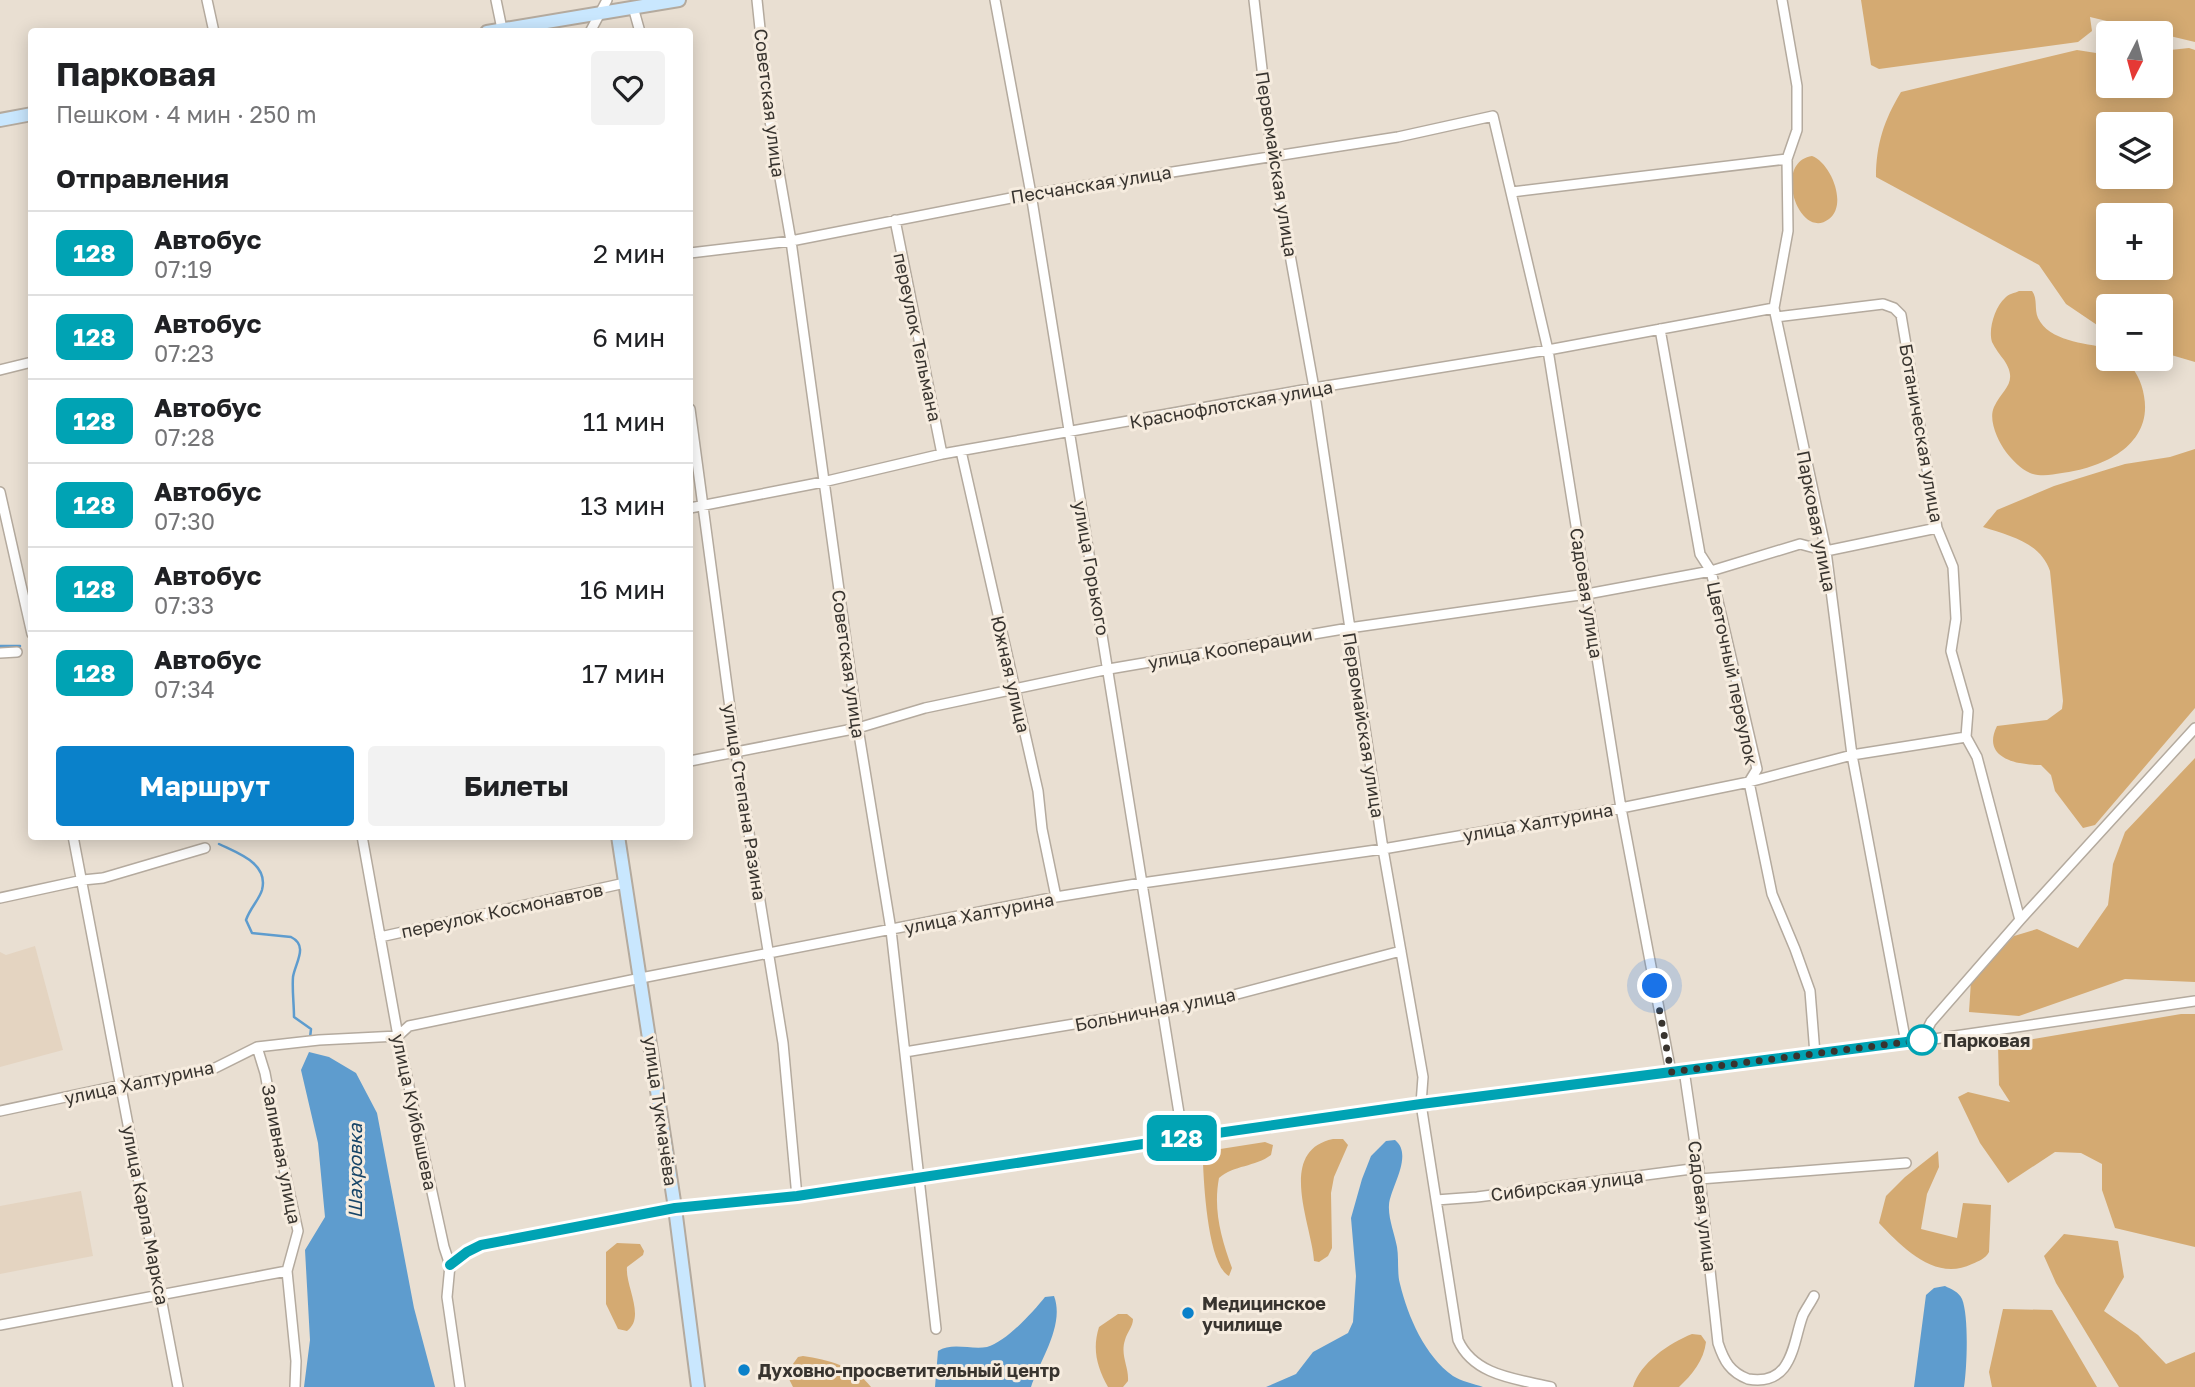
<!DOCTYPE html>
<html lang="ru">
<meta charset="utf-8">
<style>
:root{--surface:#fff;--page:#f2f2f2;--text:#202124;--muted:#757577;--line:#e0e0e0;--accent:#0a81ca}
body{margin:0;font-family:"Golos Text",sans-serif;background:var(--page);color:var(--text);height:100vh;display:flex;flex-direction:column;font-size:26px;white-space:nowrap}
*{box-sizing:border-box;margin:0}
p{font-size:23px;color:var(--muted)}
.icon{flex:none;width:38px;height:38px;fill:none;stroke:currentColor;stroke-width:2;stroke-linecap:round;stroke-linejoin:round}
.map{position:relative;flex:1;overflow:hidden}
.details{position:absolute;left:28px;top:28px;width:665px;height:812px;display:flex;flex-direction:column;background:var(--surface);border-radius:7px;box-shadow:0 4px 18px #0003}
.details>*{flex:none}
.badge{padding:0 14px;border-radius:10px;font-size:24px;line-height:46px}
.needle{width:46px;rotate:186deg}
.controls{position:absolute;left:2096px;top:21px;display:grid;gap:14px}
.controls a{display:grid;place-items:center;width:77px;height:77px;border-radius:7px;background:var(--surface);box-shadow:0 4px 18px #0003;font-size:35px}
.you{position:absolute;width:35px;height:35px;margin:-18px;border:5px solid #fff;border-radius:50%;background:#1a73e8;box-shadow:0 0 0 10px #1a73e833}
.map>.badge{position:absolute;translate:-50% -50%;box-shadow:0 0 0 4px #fff}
h2{padding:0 28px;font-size:26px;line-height:63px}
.round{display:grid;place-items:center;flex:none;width:74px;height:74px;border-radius:7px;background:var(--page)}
.head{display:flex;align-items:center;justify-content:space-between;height:119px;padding:0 28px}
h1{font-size:33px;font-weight:700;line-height:52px}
.primary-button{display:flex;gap:14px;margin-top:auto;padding:14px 28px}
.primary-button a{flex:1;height:80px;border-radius:7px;background:var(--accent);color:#fff;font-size:28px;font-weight:700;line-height:80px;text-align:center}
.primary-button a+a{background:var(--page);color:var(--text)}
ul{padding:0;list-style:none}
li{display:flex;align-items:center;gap:21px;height:84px;padding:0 28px;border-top:2px solid var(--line)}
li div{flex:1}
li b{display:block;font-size:26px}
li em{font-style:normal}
li .badge{min-width:77px;font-weight:700;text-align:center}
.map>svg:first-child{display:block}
.built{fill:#e4d4c1}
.green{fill:#d4aa72;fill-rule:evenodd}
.water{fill:#5e9cce}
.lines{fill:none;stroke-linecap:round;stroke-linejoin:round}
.stream{stroke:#5e9cce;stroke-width:2.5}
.street-casing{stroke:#b4aa9e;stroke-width:12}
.secondary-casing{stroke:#b4aa9e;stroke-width:16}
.street{stroke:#fff;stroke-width:9}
.secondary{stroke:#c9e7fe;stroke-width:12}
.line-casing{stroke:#fff;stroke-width:16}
.line{stroke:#00a3b4;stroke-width:10}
.walk{stroke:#38342f;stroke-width:7;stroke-dasharray:0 12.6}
.stop-dot{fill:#fff;stroke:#00a3b4;stroke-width:3.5}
.poi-dot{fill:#0a81ca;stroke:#f6ecdf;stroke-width:2.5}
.labels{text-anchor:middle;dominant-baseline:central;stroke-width:6;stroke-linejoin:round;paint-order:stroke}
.street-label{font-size:18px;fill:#38342f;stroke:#f6ecdf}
.stop-label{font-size:18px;font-weight:bold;fill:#38342f;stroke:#f6ecdf;text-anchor:start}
.poi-label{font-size:18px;font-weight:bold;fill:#38342f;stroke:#f6ecdf;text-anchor:start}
.water-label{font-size:19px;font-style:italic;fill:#174568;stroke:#f6ecdf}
</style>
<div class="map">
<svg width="2195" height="1387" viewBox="0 0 2195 1387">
<rect width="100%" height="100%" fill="#e9dfd2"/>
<!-- built -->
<path class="built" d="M35 946 63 1050 0 1067V952L6 955Z
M81 1191 93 1256 0 1274V1206Z"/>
<!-- green -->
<path class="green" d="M1861 0H2195V42L2090 17 2092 31 2078 42 1879 69 1871 65Z
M2189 48 2195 50V362L2161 352V306H2109V330L2097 325 2066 304 2039 265 1876 177C1876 145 1884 120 1901 92L2077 50 2109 55V86H2161V51ZM2109 124H2161V177H2109ZM2109 215H2161V268H2109Z
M1812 156C1831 163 1848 205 1829 219 1799 242 1772 162 1812 156Z
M2019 291H2032C2038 299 2034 309 2038 318 2049 341 2084 343 2107 348L2109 349V359H2125C2135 369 2142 382 2144 396 2153 445 2103 468 2062 473 2051 475 2041 477 2030 473 2021 469 2012 460 2006 452 1998 441 1988 420 1994 407 2003 388 2019 383 2004 360 2000 355 1995 348 1992 342 1988 329 1995 307 2005 298 2008 294 2015 293 2019 291Z
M2195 449V708L2095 825 2083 828 2055 791 2051 775 2041 765C2017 765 1981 758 1997 726L2047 720 2062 709 2063 701 2050 571C2040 542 2010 536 1983 527L1997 510 2054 486 2125 464 2170 457Z
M2195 758V982L2125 979 2019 1016 1969 1012 1971 981 2014 936 2037 929 2078 948 2108 905 2113 864 2125 832Z
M2181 1014H2195V1247L2115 1228 2102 1190V1164L2081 1153 2055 1152 2008 1183 1980 1143 1958 1097 1968 1092 2010 1102 1999 1085 1998 1045Z
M1333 1139H1343L1348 1145 1334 1177 1331 1193 1332 1248 1328 1256 1319 1262 1314 1261C1312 1225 1276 1151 1333 1139Z
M1265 1142 1273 1145 1271 1155C1255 1167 1234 1165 1219 1178 1213 1209 1221 1238 1232 1268L1229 1276C1208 1265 1204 1186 1203 1163L1206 1155 1214 1150Z
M1938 1151 1939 1167 1927 1194 1921 1229 1957 1238 1963 1203 1991 1205 1989 1252C1985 1259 1979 1261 1972 1264 1935 1282 1902 1247 1879 1223L1886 1196 1905 1177Z
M2064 1234 2118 1241 2124 1277 2104 1311 2138 1335 2166 1364 2195 1352V1387H2119L2056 1283 2044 1256Z
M617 1243 640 1244 644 1251 643 1255 627 1267C625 1286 646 1317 627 1331L618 1329 606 1304V1252Z
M2003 1309 2052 1310 2097 1387H1992L1989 1372Z
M1118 1314H1127L1133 1319C1133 1327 1127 1332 1125 1340 1120 1355 1129 1367 1128 1381L1123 1387H1108C1097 1367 1092 1349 1099 1327Z
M1692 1334 1701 1335 1706 1342C1704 1360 1692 1375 1679 1387H1633C1640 1363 1669 1343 1692 1334Z
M803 1356C828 1360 855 1366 871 1387H793L788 1377 790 1368 798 1357Z"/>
<!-- water -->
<path class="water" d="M309 1052 329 1057 356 1073 377 1113 414 1308 435 1387H304L310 1340 305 1250 325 1217 318 1143 301 1070Z
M1395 1140C1414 1155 1390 1188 1389 1205 1388 1218 1395 1235 1397 1247 1399 1259 1397 1274 1400 1284 1408 1317 1425 1356 1453 1376 1461 1381 1474 1384 1483 1387H1266L1296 1374 1313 1352 1348 1333 1353 1322 1356 1276 1351 1218 1362 1179 1371 1156 1386 1141Z
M1945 1286C1951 1289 1959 1292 1962 1299 1969 1316 1967 1368 1964 1387H1914L1926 1295 1934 1288Z
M1054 1296C1065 1325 1040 1360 1031 1387H935L938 1351C952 1342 971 1350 987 1347 1006 1342 1033 1312 1045 1297Z"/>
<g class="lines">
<!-- stream -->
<path class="stream" d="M0 646H20
M219 844C237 853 269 863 262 890 259 900 250 908 246 920L252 933 291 937C309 946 295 963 293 977 292 990 294 1004 294 1017L311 1029 310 1038"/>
<defs>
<path id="street" d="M207 0 214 32
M496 0 502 29
M757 0 769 115 791 241 858 728 891 930 936 1329
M995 0 1031 194 1183 1138
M1254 0 1272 155 1314 388 1383 849 1423 1077 1421 1104 1458 1340C1474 1376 1517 1379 1551 1387
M1782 0 1797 86V130L1787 159 1788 231 1774 308 1826 551 1852 755 1906 1043
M633 7 640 32
M590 32 607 0
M1512 192 1787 159
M895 220 942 454
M690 253 791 241 1031 194 1398 137 1493 116 1548 350 1621 808 1671 1072
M1776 317 1883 304 1894 308 1901 315 1937 528 1953 567 1956 619 1951 651 1968 711 1966 737 1977 757 2020 920
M1660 329 1700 554 1711 571 1757 769 1749 782 1772 894 1795 949 1810 991 1815 1054
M0 370 32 362
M690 409 736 753 783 1043 797 1197
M961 451 1038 791 1042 829 1056 897
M0 492 32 634
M690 508 823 482 942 454 1314 388 1548 350 1774 308
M0 653 17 652
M690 761 858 728 925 708 1109 669 1349 628 1587 594 1711 571 1800 544 1826 551 1937 528
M73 836 178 1387
M362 836 398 1036 444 1247 450 1265 447 1297 460 1387
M0 898 83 880 103 878 205 848
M380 937 625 883
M1922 1040 1931 1022 2020 920 2195 728
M257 1047 265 1073 277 1137 298 1231 287 1271 296 1361 295 1387
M905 1052 1207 1002 1401 951
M1684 1070 1700 1179 1718 1343C1724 1361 1730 1372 1748 1379 1794 1387 1793 1340 1803 1315 1806 1309 1811 1302 1814 1296
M0 1111 122 1085 213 1069 257 1047 319 1040 398 1036 409 1026 641 978 1056 897 1142 883 1383 849 1621 808 1749 782 1852 755 1966 737
M1700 1179 1906 1163
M1436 1200 1477 1197 1699 1168
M450 1265 467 1252 481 1245 675 1208 797 1197 1220 1132 1934 1039 2195 1001
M0 1325 287 1271"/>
<path id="secondary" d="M487 32 679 0
M0 120 32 114
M618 836 675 1208 698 1387"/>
</defs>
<!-- street casing -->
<use href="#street" class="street-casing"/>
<!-- secondary casing -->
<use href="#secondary" class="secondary-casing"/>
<!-- street -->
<use href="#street" class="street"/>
<!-- secondary -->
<use href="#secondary" class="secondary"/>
</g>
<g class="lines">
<defs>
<path id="line" d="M450 1265 467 1252 481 1245 675 1208 797 1196 1183 1138 1421 1104 1922 1040"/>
</defs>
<!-- line casing -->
<use href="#line" class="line-casing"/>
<!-- line -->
<use href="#line" class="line"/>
<!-- walk -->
<path class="walk" d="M1655 986 1671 1072 1922 1040"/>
</g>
<!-- markers -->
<circle class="stop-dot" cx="1922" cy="1040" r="14"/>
<g class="poi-dot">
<circle cx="1188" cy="1313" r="7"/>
<circle cx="744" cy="1370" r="7"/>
</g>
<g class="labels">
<!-- street labels -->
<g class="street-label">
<text transform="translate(770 103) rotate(83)">Советская улица</text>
<text transform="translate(1277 164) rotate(81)">Первомайская улица</text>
<text transform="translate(1091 184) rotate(-9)">Песчанская улица</text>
<text transform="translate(918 337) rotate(78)">переулок Тельмана</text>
<text transform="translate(1231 404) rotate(-10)">Краснофлотская улица</text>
<text transform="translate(1922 433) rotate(80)">Ботаническая улица</text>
<text transform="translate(1817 521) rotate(79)">Парковая улица</text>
<text transform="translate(1092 568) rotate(80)">улица Горького</text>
<text transform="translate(1587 593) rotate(81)">Садовая улица</text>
<text transform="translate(1230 648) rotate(-10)">улица Кооперации</text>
<text transform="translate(849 664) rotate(82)">Советская улица</text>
<text transform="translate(1733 673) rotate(78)">Цветочный переулок</text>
<text transform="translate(1011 674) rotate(77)">Южная улица</text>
<text transform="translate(1364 725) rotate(81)">Первомайская улица</text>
<text transform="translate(745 802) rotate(81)">улица Степана Разина</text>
<text transform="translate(1538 822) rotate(-10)">улица Халтурина</text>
<text transform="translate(502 910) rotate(-12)">переулок Космонавтов</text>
<text transform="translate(979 913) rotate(-11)">улица Халтурина</text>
<text transform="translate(1155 1009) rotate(-11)">Больничная улица</text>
<text transform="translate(139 1082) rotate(-12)">улица Халтурина</text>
<text transform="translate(661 1111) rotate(82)">улица Тукмачёва</text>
<text transform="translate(415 1112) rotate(78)">улица Куйбышева</text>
<text transform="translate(282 1154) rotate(79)">Заливная улица</text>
<text transform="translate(1567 1185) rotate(-7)">Сибирская улица</text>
<text transform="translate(1703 1206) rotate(83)">Садовая улица</text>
<text transform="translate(146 1215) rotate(79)">улица Карла Маркса</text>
</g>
<!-- stop labels -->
<g class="stop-label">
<text x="1943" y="1040">Парковая</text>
</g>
<!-- poi labels -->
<g class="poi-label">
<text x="1202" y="1303">Медицинское<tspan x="1202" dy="21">училище</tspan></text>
<text x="758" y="1370">Духовно-просветительный центр</text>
</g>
<!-- water labels -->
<g class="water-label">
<text transform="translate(354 1171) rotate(-90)">Шахровка</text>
</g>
</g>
</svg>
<div class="controls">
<a><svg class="needle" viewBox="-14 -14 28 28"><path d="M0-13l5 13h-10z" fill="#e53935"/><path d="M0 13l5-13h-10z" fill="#757577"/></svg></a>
<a><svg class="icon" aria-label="layers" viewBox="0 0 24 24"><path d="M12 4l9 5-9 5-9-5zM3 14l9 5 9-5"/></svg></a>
<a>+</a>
<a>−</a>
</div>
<div class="you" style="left:1655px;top:986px"></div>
<b class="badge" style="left:1182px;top:1138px;background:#00a3b4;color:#fff">128</b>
<section class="details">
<div class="head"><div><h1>Парковая</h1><p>Пешком · 4 мин · 250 m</p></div><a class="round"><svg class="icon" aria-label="heart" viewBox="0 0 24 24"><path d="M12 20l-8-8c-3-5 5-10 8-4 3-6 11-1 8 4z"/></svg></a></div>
<h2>Отправления</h2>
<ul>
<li><span class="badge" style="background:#00a3b4;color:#fff">128</span><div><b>Автобус</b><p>07:19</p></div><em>2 мин</em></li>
<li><span class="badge" style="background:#00a3b4;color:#fff">128</span><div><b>Автобус</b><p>07:23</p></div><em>6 мин</em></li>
<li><span class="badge" style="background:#00a3b4;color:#fff">128</span><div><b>Автобус</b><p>07:28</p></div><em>11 мин</em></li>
<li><span class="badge" style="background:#00a3b4;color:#fff">128</span><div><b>Автобус</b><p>07:30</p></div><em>13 мин</em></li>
<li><span class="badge" style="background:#00a3b4;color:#fff">128</span><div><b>Автобус</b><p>07:33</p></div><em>16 мин</em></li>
<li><span class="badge" style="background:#00a3b4;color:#fff">128</span><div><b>Автобус</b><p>07:34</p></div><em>17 мин</em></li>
</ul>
<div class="primary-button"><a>Маршрут</a><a>Билеты</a></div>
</section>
</div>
